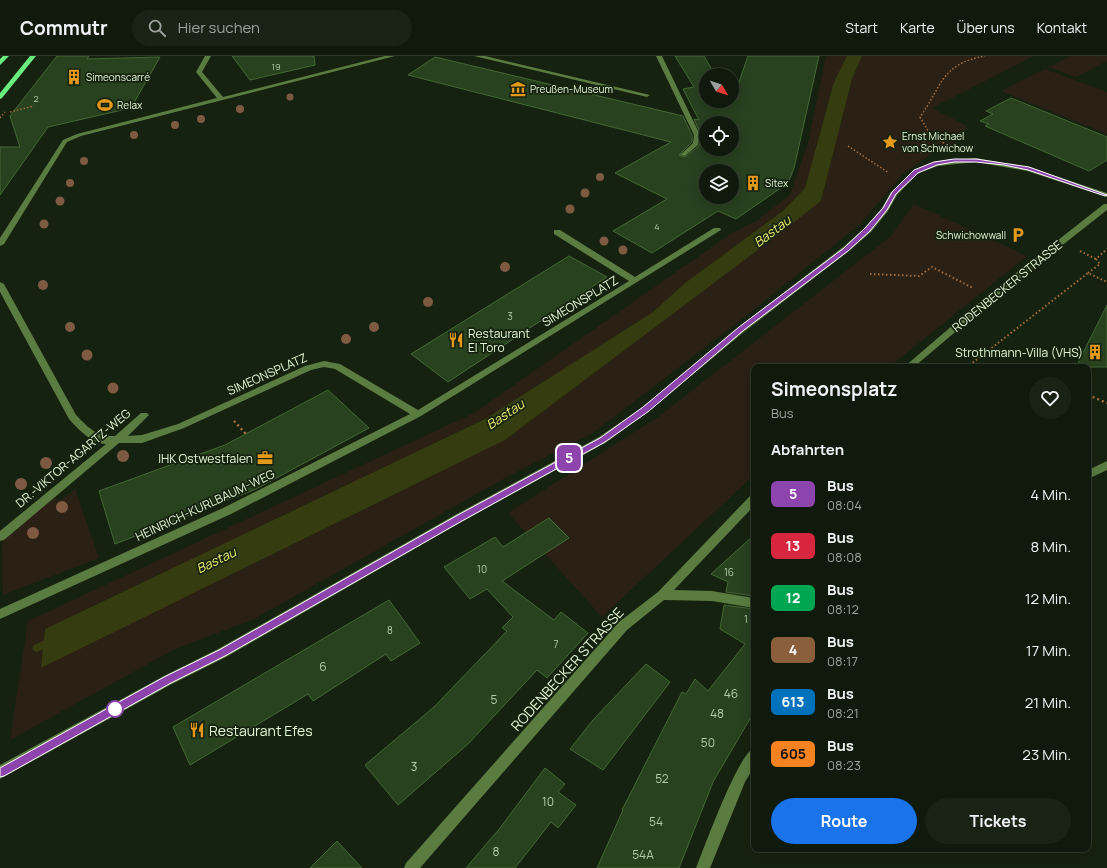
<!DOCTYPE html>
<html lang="de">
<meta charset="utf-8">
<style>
:root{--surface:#101a0c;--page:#192315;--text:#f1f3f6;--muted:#9ca19d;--line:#30382d;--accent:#1a73e8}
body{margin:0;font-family:Manrope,sans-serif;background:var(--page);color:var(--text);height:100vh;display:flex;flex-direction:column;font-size:15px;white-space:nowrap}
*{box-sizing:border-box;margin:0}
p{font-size:13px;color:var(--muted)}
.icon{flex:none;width:22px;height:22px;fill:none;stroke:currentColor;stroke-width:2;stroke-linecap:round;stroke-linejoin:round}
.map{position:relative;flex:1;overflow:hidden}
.details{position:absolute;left:751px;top:308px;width:340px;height:488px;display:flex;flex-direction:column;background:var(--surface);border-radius:8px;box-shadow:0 4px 16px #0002,0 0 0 1px var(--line)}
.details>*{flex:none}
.badge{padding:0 8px;border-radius:6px;font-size:14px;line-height:26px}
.needle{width:26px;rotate:129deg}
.fabs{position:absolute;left:699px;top:12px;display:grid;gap:8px}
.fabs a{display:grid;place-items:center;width:40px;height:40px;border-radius:50%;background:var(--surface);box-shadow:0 4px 16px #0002,0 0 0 1px var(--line);font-size:20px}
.map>.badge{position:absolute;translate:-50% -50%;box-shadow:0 0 0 2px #fff}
h2{padding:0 20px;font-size:15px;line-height:36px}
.round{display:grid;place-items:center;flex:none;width:42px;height:42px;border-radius:21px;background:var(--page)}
.summary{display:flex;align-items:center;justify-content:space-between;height:68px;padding:0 20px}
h1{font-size:19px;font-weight:700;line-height:30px}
.cta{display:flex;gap:8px;margin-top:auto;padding:8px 20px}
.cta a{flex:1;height:46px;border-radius:24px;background:var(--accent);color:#fff;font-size:16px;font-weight:700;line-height:46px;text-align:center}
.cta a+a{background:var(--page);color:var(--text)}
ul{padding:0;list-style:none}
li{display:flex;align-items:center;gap:12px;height:52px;padding:0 20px}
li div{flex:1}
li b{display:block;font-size:15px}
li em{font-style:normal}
li .badge{min-width:44px;font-weight:700;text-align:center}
header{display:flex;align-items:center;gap:24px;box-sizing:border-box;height:56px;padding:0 20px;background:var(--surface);border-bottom:1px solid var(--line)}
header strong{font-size:19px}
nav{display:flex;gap:22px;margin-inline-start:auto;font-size:14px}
.search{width:280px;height:36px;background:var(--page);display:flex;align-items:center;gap:10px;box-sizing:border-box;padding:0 14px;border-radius:22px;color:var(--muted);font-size:15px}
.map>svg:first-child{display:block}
.green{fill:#2b2014}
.water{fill:#353c0f}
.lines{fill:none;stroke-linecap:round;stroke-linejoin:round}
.stream{fill:#353c0f;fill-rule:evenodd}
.building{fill:#28411f;stroke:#426a33;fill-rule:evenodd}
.path-far3{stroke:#a86f3c;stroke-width:1.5;stroke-dasharray:1.5 2;stroke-linecap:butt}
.path-far2{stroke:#a86f3c;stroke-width:2;stroke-dasharray:1.5 2.5;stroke-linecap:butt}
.path-far1{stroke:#a86f3c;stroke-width:2.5;stroke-dasharray:2 3;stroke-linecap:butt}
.path{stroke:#a86f3c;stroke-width:3;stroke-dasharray:2.5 4;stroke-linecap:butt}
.minor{fill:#5a7c41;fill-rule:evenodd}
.major{fill:#69ee7e;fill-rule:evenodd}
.tree{fill:#7e5a42}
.line{fill:#8e44ad;stroke:#fff}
.stop-dot{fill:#fff;stroke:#8e44ad;stroke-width:2}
.labels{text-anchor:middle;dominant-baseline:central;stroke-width:3.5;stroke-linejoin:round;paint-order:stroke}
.far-number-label{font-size:9px;fill:#b4cca8}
.far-poi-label{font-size:10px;fill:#e3fad6;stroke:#162210;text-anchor:start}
.number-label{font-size:10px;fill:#b4cca8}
.street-label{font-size:12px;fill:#e3fad6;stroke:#162210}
.poi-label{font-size:12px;fill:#e3fad6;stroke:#162210;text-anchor:end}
.near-number-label{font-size:12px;fill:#b4cca8}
.water-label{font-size:13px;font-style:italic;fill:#efef6f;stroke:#162210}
.near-street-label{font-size:14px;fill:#e3fad6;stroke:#162210}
.near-poi-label{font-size:14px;fill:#e3fad6;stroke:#162210;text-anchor:start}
</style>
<header>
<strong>Commutr</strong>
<div class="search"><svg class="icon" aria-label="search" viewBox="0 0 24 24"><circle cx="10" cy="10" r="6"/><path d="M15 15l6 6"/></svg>Hier suchen</div>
<nav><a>Start</a><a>Karte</a><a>Über uns</a><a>Kontakt</a></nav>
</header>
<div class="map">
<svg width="1107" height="812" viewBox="0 0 1107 812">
<rect width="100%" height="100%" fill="#162210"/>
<!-- green -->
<path class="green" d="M826 0H847L834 26 805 132 784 154 685 227 653 256 485 363 45 573 41 611 505 384 821 145 852 23 862 0H1034L932 52 967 70 954 92 938 93 902 119 859 169 743 262 593 377 505 422 254 563 173 594 10 684 28 565 474 357 732 177 756 165 790 139 808 87Z
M1071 0H1107V5L1076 21 1049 11Z
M1045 13 1107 36V78L1001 35Z
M914 148 1027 200 889 311H754V419L602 561 508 457 658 361 891 180Z
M75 433 99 502 3 539 2 487 4 483 53 441 59 444 66 441Z"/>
<!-- water -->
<path class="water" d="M847 0H862L852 23 821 145 779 178 505 384 41 612 45 573 485 363 653 256 685 227 784 154 805 132 834 26Z"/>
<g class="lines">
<!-- stream -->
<path class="stream" d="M52 581 55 582 57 585 55 588 37 596 34 595 32 592 34 589Z"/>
</g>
<!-- building -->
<path class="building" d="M57 0H89L87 3 160 1 131 52 48 71 0 139V91H20L10 60Z
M232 0H314L315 9 250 24Z
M675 0H704L715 19H706V45H731L732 46 748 0H819L794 112 788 127 736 163 718 155 652 197 613 175 667 143 615 117 671 86 408 19 435 1 683 60 692 79V86L679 99 685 101 699 90 701 79 694 63 699 64 683 33 694 31ZM706 67H732V93H706ZM706 115H732V141H706Z
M1011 42 1107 81V104L1089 115 985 70 989 68 980 65 993 58 986 55Z
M569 200 607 221 448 326 411 298Z
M1107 249V311H1076Z
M328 334 369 372 256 433 115 488 99 435 225 389Z
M549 462 569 482 502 525 554 564 561 556 588 577 547 622 537 614 468 688 398 749 365 709 434 651 507 575 502 572 513 561 487 533 470 543 444 511 495 481 503 491Z
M754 479V540L726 536 728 526 711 518Z
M389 544 420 587 391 605 386 598 313 645 308 638 190 709 173 671Z
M724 549 754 553V656L713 726 679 812H597L623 754H622L682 636 686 638 695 623 708 635 745 588 720 573Z
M646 608 670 626 603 714 570 693 593 664Z
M545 712 565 728 558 736 576 749 558 772 551 766 515 812H466L500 772Z
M337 785 362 812H310Z"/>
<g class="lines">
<!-- path-far3 -->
<path class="path-far3" d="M10 56 34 50
M0 62 5 56
M947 89 930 78 920 61C942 31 940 8 985 0
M848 90 889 117
M921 97 927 76"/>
<!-- path-far2 -->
<path class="path-far2" d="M1080 195 1096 203
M1088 217 1100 208 1096 203 1107 193
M870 218 919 220 932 211 973 232
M976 311 971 308 1088 217 1107 226"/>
<!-- path-far1 -->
<path class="path-far1" d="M1088 339 1107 347
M234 365 246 378
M1088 533 1090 536"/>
<!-- path -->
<path class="path" d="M1088 538 1090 535"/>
<!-- minor -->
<path class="minor" d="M205 0H211L202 16 223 41 385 0H395L81 80 67 86 4 188 0 190V182L63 84 77 78 217 42 196 16Z
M474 0H485L650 39 647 41Z
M656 0H662L700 79 698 89 685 100 680 99 693 87 694 79Z
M976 102 1031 112 1107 137V141L1027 115 976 106 938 110 918 117 897 139 888 155 871 176 849 195 745 275 649 355 605 387 463 465 226 601 172 628 0 723V709L164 620 218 593 455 459 599 381 643 351 739 271 843 191 865 172 882 152 891 136 914 115 936 106Z
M1104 148H1107V154L994 243 914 311H904L988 239Z
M714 172H720L721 174 421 360 231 458 0 563V553L223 452 410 358 335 313 324 311 311 314 184 372 142 387H119L4 484 0 485V475L106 388C92 388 78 373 69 363L0 236V226L4 228 76 359C88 371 96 381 115 380L141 357H147L149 359 128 380 142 379 178 368 305 310 324 305 340 308 418 354 629 225 554 178V174H560L635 221Z
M1107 405V414L1088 423V414Z
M754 439V450L674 534 712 535 754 542V552L712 545 664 544 627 574 420 812H404L406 807 619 566 658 536 750 440Z
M754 692V711L745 726 710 812H696C704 792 738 698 754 692Z"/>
<!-- major -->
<path class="major" d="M3 0H9L0 9V3Z
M30 0H36L2 42 0 43V37Z"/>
</g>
<!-- trees -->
<g class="tree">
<circle cx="290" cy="41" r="3.5"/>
<circle cx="240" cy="53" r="4"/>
<circle cx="201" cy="63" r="4"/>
<circle cx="175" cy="69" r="4"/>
<circle cx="134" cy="79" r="4"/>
<circle cx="84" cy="105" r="4"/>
<circle cx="600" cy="121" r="4"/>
<circle cx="70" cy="127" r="4"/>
<circle cx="585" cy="137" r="4.5"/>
<circle cx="60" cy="145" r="4.5"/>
<circle cx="570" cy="153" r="4.5"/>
<circle cx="44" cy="168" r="4.5"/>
<circle cx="604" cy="185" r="4.5"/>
<circle cx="623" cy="194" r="4.5"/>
<circle cx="505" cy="211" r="5"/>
<circle cx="43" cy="229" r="5"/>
<circle cx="428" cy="246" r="5"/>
<circle cx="70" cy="271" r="5"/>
<circle cx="374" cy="271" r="5"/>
<circle cx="346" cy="283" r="5"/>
<circle cx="87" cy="299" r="5.5"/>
<circle cx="113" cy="332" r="5.5"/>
<circle cx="123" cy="400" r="6"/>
<circle cx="46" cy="407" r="6"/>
<circle cx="21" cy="428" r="6"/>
<circle cx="62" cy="451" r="6"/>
<circle cx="33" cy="477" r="6"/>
</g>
<!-- line -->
<path class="line" d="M954 103H976L1029 111 1107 139 1105 140 1028 114 1004 109 976 106H954L937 109 918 117 896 138 887 154 870 175 848 195 744 274 649 355 605 386 462 465 225 600 171 627 4 720 0 721V712L164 621 219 594 456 460 600 382 643 351 739 271 844 192 865 172 883 152 892 136 914 114 934 106Z"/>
<!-- icons -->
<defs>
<symbol id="building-bare" viewBox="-9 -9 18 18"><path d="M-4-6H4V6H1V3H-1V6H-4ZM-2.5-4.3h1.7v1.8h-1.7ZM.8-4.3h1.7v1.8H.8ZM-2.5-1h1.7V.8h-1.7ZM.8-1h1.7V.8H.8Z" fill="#e39919" stroke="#162210" stroke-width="2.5" paint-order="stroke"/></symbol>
<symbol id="museum-bare" viewBox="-9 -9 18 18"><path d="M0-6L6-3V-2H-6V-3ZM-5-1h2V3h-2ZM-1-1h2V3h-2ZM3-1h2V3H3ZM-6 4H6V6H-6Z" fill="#e39919" stroke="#162210" stroke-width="2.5" paint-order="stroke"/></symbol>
<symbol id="stadium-bare" viewBox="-9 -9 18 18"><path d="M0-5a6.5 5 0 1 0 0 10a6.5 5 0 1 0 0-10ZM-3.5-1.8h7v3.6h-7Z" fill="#e39919" stroke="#162210" stroke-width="2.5" paint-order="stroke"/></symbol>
<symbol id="sight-bare" viewBox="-9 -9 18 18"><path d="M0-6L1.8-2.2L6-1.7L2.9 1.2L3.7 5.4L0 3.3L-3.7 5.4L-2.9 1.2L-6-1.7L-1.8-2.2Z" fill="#e39919" stroke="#162210" stroke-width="2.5" paint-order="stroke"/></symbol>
<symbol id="parking-bare" viewBox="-9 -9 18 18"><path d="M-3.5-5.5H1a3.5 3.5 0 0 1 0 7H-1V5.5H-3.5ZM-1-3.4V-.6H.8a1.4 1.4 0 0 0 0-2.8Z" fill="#e39919" stroke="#162210" stroke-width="2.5" paint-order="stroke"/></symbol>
<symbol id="restaurant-bare" viewBox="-9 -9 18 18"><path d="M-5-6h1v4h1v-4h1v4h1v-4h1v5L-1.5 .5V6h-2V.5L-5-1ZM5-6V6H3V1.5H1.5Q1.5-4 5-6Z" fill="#e39919" stroke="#162210" stroke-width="2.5" paint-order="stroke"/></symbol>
<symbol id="office-bare" viewBox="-9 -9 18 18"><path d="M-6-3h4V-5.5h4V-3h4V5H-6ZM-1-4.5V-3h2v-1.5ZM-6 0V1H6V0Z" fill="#e39919" stroke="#162210" stroke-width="2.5" paint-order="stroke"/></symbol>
</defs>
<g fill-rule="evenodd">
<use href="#building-bare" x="63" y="10" width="22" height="22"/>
<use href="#museum-bare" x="507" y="22" width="22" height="22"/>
<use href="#stadium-bare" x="94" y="38" width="22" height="22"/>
<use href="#sight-bare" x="879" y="75" width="22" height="22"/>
<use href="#building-bare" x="742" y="116" width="22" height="22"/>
<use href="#parking-bare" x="1007" y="168" width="22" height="22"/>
<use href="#restaurant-bare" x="445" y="273" width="22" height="22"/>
<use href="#building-bare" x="1084" y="285" width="22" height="22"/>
<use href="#office-bare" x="254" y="391" width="22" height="22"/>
<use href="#restaurant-bare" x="186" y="663" width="22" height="22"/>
</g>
<!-- markers -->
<circle class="stop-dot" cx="115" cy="653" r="8"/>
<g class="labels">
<!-- far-number labels -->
<g class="far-number-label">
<text x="276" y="10">19</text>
<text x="36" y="42">2</text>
<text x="657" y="170">4</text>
</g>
<!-- far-poi labels -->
<g class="far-poi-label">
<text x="86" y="21">Simeonscarré</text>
<text x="530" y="33">Preußen-Museum</text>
<text x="117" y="49">Relax</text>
<text x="902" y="80">Ernst Michael<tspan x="902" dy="12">von Schwichow</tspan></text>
<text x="765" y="127">Sitex</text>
<text x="1006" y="179" text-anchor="end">Schwichowwall</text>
</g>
<!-- number labels -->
<g class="number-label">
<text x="510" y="260">3</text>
<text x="482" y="513">10</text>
<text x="729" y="516">16</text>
<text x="746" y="563">1</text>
<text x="390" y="574">8</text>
<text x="556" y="588">7</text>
</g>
<!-- street labels -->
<g class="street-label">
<text transform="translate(1007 230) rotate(-39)">RODENBECKER STRASSE</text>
<text transform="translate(580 245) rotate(-31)">SIMEONSPLATZ</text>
<text transform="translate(267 318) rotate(-24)">SIMEONSPLATZ</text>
<text transform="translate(73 402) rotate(-40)">DR.-VIKTOR-AGARTZ-WEG</text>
<text transform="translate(205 449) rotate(-25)">HEINRICH-KURLBAUM-WEG</text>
</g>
<!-- poi labels -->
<g class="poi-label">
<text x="468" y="277" text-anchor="start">Restaurant<tspan x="468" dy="14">El Toro</tspan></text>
<text x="1083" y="296">Strothmann-Villa (VHS)</text>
<text x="253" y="402">IHK Ostwestfalen</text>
</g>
<!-- near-number labels -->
<g class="near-number-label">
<text x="323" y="610">6</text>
<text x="731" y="637">46</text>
<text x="494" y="643">5</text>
<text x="717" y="657">48</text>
<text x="708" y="686">50</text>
<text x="414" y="710">3</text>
<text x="662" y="722">52</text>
<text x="548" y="745">10</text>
<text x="656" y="765">54</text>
<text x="496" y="795">8</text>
<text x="643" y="798">54A</text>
</g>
<!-- water labels -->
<g class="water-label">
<text transform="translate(772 175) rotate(-37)">Bastau</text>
<text transform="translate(505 358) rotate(-34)">Bastau</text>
<text transform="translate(216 504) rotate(-26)">Bastau</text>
</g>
<!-- near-street labels -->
<g class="near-street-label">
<text transform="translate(567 613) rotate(-48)">RODENBECKER STRASSE</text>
</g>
<!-- near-poi labels -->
<g class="near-poi-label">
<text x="209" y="674">Restaurant Efes</text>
</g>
</g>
</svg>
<div class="fabs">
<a><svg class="needle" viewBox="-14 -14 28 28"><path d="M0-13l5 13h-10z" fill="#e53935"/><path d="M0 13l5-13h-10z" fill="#9ca19d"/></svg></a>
<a><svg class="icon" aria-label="locate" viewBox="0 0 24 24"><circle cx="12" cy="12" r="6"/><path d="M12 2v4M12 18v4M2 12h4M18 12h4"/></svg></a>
<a><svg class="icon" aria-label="layers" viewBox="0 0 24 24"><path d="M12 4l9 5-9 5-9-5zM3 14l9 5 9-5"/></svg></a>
</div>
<b class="badge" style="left:569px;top:402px;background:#8e44ad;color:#fff">5</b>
<section class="details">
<div class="summary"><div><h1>Simeonsplatz</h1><p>Bus</p></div><a class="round"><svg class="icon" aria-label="heart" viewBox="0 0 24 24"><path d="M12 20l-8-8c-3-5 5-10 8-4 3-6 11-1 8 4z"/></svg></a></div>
<h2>Abfahrten</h2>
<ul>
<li><span class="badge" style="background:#8e44ad;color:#fff">5</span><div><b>Bus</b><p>08:04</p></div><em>4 Min.</em></li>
<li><span class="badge" style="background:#d7263d;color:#fff">13</span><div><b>Bus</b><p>08:08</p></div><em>8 Min.</em></li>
<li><span class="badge" style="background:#00a651;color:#fff">12</span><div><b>Bus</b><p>08:12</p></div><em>12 Min.</em></li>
<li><span class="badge" style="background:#8b5e3c;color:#fff">4</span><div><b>Bus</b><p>08:17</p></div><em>17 Min.</em></li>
<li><span class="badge" style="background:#0072bc;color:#fff">613</span><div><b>Bus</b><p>08:21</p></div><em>21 Min.</em></li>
<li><span class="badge" style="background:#f58220;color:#111">605</span><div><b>Bus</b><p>08:23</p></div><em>23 Min.</em></li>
</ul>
<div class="cta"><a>Route</a><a>Tickets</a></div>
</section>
</div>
